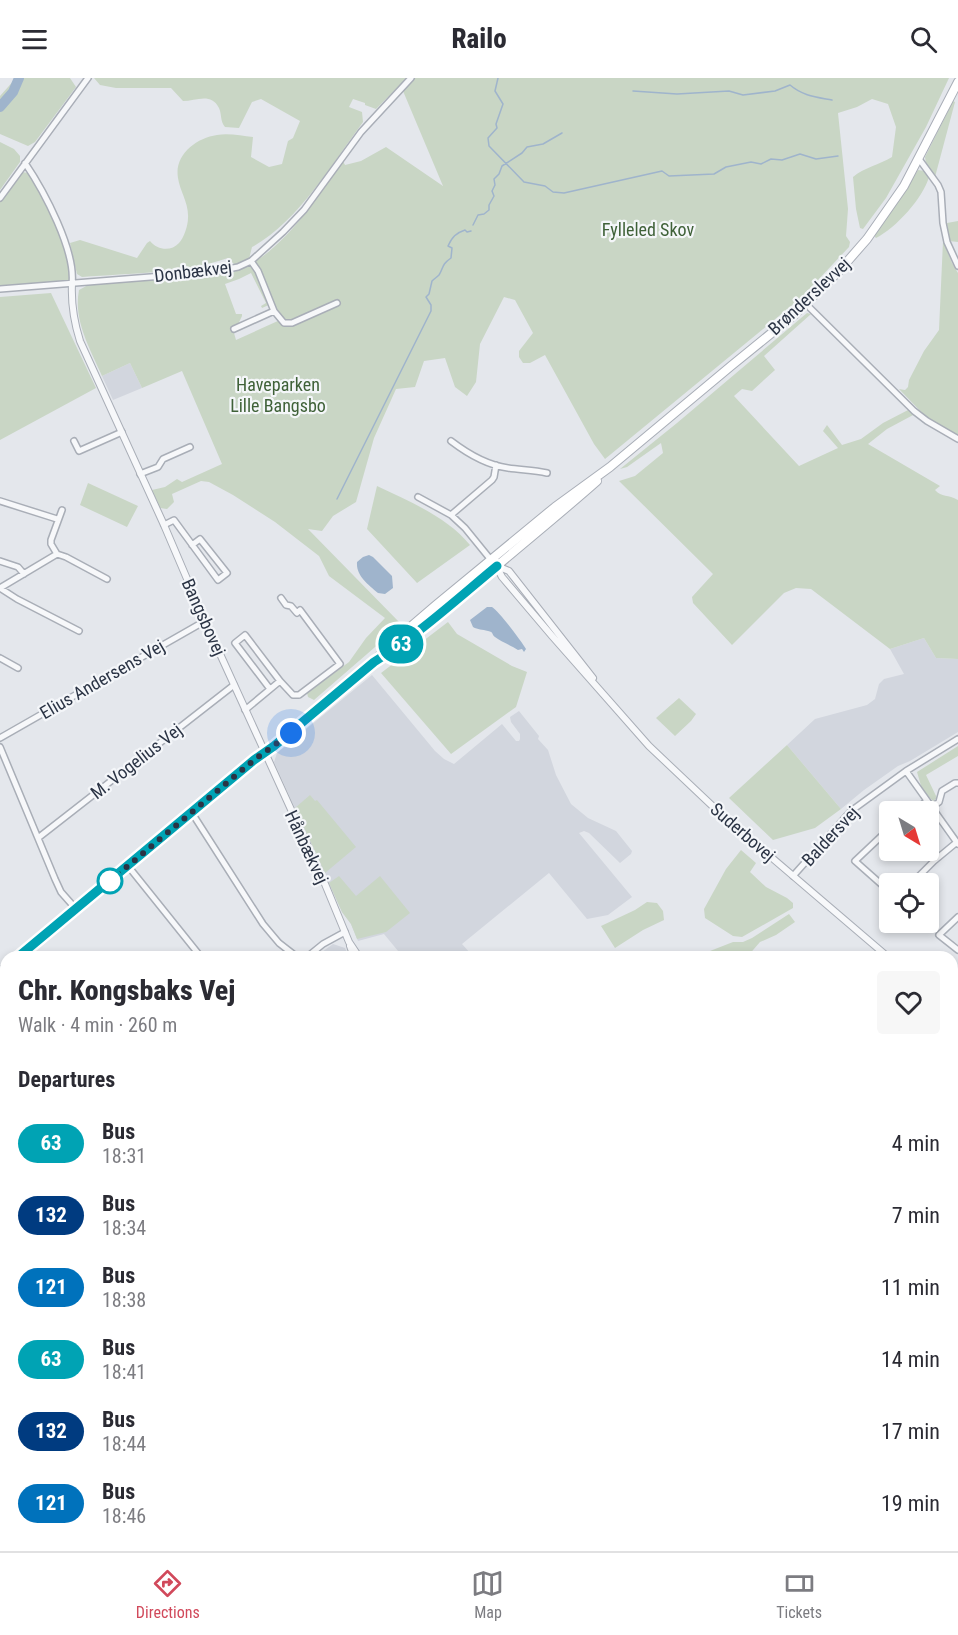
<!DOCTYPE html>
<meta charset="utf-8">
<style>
:root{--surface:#fff;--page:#f7f7f7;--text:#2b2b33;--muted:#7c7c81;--line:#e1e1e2;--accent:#d1495b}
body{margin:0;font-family:"Roboto Condensed",sans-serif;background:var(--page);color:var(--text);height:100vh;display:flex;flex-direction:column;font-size:22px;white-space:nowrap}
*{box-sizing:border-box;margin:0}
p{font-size:20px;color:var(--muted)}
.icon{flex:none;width:33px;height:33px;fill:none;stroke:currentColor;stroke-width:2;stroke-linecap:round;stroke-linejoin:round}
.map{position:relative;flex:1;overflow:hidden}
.details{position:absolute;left:0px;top:873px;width:958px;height:600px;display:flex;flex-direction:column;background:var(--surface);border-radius:18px 18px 0 0;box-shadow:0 3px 9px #0003}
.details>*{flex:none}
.badge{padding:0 12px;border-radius:20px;font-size:21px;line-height:39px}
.needle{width:39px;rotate:142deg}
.buttons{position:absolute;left:879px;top:723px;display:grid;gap:12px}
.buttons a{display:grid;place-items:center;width:60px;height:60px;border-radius:6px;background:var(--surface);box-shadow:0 3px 9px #0003;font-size:30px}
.you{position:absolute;width:30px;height:30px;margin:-15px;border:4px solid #fff;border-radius:50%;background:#1a73e8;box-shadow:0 0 0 9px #1a73e833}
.map>.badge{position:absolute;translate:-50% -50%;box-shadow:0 0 0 3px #fff}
h2{padding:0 18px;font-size:22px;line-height:54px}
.round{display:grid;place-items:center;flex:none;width:63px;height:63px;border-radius:6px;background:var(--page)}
.headline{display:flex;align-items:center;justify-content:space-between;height:102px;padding:0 18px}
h1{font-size:28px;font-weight:800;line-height:45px}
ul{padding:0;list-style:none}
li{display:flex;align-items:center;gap:18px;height:72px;padding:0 18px}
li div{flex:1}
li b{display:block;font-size:22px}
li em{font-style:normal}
li .badge{min-width:66px;font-weight:700;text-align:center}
header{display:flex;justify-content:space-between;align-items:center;height:78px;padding:0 18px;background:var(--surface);font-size:27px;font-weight:800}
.tab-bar{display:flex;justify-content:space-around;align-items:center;height:84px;border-top:2px solid var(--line);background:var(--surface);font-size:16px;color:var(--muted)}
.tab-bar a{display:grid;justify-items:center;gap:3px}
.tab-bar .active{color:var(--accent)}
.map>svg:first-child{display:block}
.built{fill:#d2d6de}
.green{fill:#c9d6c5;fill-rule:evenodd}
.water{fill:#9fb4cc}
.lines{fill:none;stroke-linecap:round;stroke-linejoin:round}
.stream{stroke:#9fb4cc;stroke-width:1.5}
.river{stroke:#9fb4cc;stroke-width:10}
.minor-casing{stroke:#a9aeb7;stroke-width:8}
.tertiary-casing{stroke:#a9aeb7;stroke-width:8}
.secondary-casing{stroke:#a9aeb7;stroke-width:10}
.minor{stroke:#f7f8fa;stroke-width:5}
.tertiary{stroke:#f7f8fa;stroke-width:6}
.secondary{stroke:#fff;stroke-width:8}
.line-casing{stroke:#fff;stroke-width:14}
.line{stroke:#00a3b4;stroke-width:9}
.walk{stroke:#2b3445;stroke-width:6;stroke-dasharray:0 10.8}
.stop-dot{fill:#fff;stroke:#00a3b4;stroke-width:3}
.labels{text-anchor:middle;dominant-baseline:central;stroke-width:4.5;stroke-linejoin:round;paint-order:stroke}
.park-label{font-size:18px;fill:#3f6138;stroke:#f4f6f9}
.street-label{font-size:18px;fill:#2b3445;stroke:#f4f6f9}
</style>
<header><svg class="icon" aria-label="menu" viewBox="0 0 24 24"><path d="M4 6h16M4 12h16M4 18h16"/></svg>Railo<svg class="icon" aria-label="search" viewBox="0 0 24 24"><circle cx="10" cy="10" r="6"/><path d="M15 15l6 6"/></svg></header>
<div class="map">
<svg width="958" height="1473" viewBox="0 0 958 1473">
<rect width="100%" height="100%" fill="#e4e7ec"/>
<!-- built -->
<path class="built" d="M130 285 142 310 113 322 102 298Z
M924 560 936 580 958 581V654L910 683 898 688 864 712 841 731 787 667 815 641 867 627 875 621 879 606 884 601 904 596 890 571Z
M372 597 435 673 444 681 454 686 502 646 516 663H519L520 661V656L511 644 510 639 519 633 539 658 538 661 548 672 556 697 571 726 588 740 616 753 632 773 631 776 620 785 589 755 584 753 579 755 632 819 608 837 587 841 549 795 462 866 471 876 470 879H403L384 856 358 863 351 846 342 834 274 684 277 675Z
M333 866 345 870 349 879H315Z
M953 1199 958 1211V1250L953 1251Z
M6 1224V1283L0 1287V1227Z
M143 1467H228L233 1473H141Z
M521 1467H676L681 1473H512Z"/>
<!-- green -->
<path class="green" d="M16 0H70L76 9 35 64 28 68 0 56V18Z
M94 0H407L376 31 365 27V25L353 21 349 29 362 34 363 44C332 86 298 144 252 169L249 181 237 189 228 180C182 196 131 195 82 199L77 196 70 165 80 162 137 180 147 165 150 163C157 172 171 174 179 165 184 160 188 147 188 140 189 125 180 114 178 100 174 77 196 60 217 57 229 55 242 58 253 59L251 79 269 89 282 86 288 63 293 60 300 43 261 21 252 24 239 50 225 49C220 43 222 37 219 30 211 14 196 23 183 23L171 10H116L100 7Z
M415 0H949L926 49 886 120 863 151 860 150 856 131 853 99C865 89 879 87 892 79L896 49 888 26 872 21 857 29 838 35 848 131 846 158 850 164 849 169 802 219 605 381 594 366 545 277 530 285H523L519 279V273L533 255 515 222 504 219 480 266 476 304 467 318 455 309 445 280 424 283 415 309 396 311 374 360 356 424 333 438 322 453 308 451 400 545 397 550 314 622 308 619 307 615 349 584 366 560 385 540 329 498 319 478 275 444 233 417 209 404 201 403 172 416 174 424 167 431 160 430 152 412 165 409 177 401 182 404 222 386 182 293 142 310 130 285 102 298C90 271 73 242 79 212L90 206C120 202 151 202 182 200 197 199 212 199 227 196 278 183 315 122 343 83L345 87 361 83 386 69 443 108 403 13ZM251 195 266 225 261 228 262 230 273 225 280 242 236 262 234 255 242 238V236H236L225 206 239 201Z
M953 23 955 24 935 99 926 86 925 79Z
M0 64 14 71 20 78V84L0 112Z
M918 92 925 93 929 99C923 120 896 150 876 160L875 159V156Z
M22 94 28 95 33 102C44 124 76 180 69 202L0 208V124Z
M958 143V164L949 163 947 145Z
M943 163 952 185 958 195V358L929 342 899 311 905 312 908 309 909 302 924 273 939 252Z
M51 215 96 310 0 362V219Z
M807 235 811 236 764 278 775 292 752 313 742 311 734 318 799 388 838 370 823 353 827 347 842 367 861 361 883 345 910 331 915 336 887 351 868 366 940 408 935 412C942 420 948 416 958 422V581L936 580 924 560 890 571 811 511 796 510 784 515 732 567 693 525 692 519 713 496 619 403 635 398 663 375 661 365 627 389 620 391 677 345Z
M88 405 138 428 127 449 80 427Z
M377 408C410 424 446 438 470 467L417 505 367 451Z
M448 544 457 556 512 588 527 594 516 629 451 676 381 595Z
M679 620 696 636 691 643 675 658 656 640Z
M787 667 841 731 815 750 773 762 729 720Z
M958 668V678L926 697 937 720 933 723 922 711 917 694Z
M310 717 315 723 317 722 356 769 325 795 295 730Z
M741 772 756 785 750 794 766 809 787 820 793 825V830L742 859 733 858 705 840 704 831 726 791Z
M339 798 356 818 380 798 410 835 386 854 357 861 351 846 342 834 329 805Z
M647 824 657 825 663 833 664 842 643 852 615 870 601 848 635 832Z
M789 836 795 844 776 857 760 864 747 879H705L710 873 733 864H743L752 860Z
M952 943 958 947V1211L952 1199Z
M958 1268V1298L953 1299V1270Z
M616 1467H676L681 1473H618L619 1472Z
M704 1467H747L753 1473H698Z"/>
<!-- water -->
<path class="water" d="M369 477 373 479 392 498 393 510 385 516 378 515C368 506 356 498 357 484L363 479Z
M487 529C489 529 490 529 492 529 498 532 522 564 526 571L524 574 522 571 518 572C512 568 500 563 495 559 491 556 494 554 488 553 482 551 478 552 473 549L470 542Z"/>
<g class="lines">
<!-- stream -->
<path class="stream" d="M498 0 495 13 503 26 496 46 497 50 488 60 489 68 524 104 545 108 553 114 564 115 662 93 669 98 714 96 726 89 751 84 761 86 771 81 782 82 800 76 816 81 838 78
M633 13 677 16 729 13 743 17 775 13 790 7C803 18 816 19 832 22
M473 147 478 137 484 136 489 132V127L494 118 492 113 495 107 494 101 499 96 502 88 522 75 527 69 543 66 562 55
M337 421 431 233V227L426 219 429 216 432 203C434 201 437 199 439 197 444 189 441 187 451 180L452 170 448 168C452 159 456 155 465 152L467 154 471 153
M952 1290 958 1291"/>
<!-- river -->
<path class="river" d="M0 29 13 14 19 0"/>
<defs>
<path id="minor" d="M919 81 938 107 941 114 943 145 947 164 958 188
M25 85C44 113 76 173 72 206
M0 120 88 0
M0 211 213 194 238 189 251 183 283 154 304 132 361 54 411 0
M810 230 914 333 927 343 958 361
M274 233 284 245H292L337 225
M234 251 274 233 258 193 251 183
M74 363 79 373 122 354
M451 363C468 376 486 387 508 390 521 392 534 392 547 395
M140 396 158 389 163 381 190 369
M418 419 451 437 465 450 491 482
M0 423 57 441
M62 432 51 462V466L57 476 0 510 17 521 79 553
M451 437 492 402 494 399 496 387
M164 447 174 442 218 502 227 495 200 461 192 467
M57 476 66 479 107 501
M0 483 18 489 24 496
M0 580 18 590
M270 611 235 565 245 557 280 603
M245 632 280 603 293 617H299L340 586 300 532 297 535 291 528 286 527 281 520
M0 660 205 543
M0 669 55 801 61 814 76 831
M906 693 958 766
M932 729 939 724 942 713 955 705H958
M912 734 927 723
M192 735 263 846 279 865 297 879
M890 750 855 783 890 814
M38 760 234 607
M128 788 201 879
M793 798 851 733 906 693 958 661
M911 806 934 783 957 764
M958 839 939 857 958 872
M307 879 323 866 345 854
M0 1013 6 1009
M0 1074 6 1082
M0 1116 6 1112
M0 1198 6 1194
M0 1282 6 1278
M0 1403 6 1400
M952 1405 958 1400
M952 1441 958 1447
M68 1467 70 1473
M135 1473 137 1467
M834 1473 840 1467"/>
<path id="tertiary" d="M72 206C71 226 74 244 80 263L164 447 205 543 325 806 349 864 359 879
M495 486 502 499 552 558 649 668 723 738 888 879
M497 488 509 493 593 600
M350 868 354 879
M952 933 958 938
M952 1259 958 1257
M497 1473 506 1467"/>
<path id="secondary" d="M374 584 387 569 436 527 555 429 610 389 731 288 795 236 839 193 867 161 904 108 958 4
M18 879 254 682 274 668 374 584C416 558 454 525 491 493 526 463 562 434 597 403
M0 894 6 889"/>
</defs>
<!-- minor casing -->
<use href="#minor" class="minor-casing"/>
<!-- tertiary casing -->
<use href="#tertiary" class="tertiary-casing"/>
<!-- secondary casing -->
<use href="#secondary" class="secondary-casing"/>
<!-- minor -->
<use href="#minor" class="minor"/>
<!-- tertiary -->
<use href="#tertiary" class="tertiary"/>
<!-- secondary -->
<use href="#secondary" class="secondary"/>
</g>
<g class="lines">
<defs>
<path id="line" d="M18 879 254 682 274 668 374 584C418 557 457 521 497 488"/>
</defs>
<!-- line casing -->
<use href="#line" class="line-casing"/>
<!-- line -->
<use href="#line" class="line"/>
<!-- walk -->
<path class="walk" d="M110 803 254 682 291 655"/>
</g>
<!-- markers -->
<circle class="stop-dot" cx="110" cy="803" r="12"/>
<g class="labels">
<!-- park labels -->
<g class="park-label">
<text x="648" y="151">Fylleled Skov</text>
<text x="278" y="306">Haveparken<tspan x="278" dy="21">Lille Bangsbo</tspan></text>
</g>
<!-- street labels -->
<g class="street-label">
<text transform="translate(193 193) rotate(-7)">Donbækvej</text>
<text transform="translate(809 218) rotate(-43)">Brønderslevvej</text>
<text transform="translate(204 539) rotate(66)">Bangsbovej</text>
<text transform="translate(102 601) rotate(-30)">Elius Andersens Vej</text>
<text transform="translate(136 683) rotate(-38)">M. Vogelius Vej</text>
<text transform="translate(743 754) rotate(41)">Suderbovej</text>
<text transform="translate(830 758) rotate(-47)">Baldersvej</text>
<text transform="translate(307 769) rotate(65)">Hånbækvej</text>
</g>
</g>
</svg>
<div class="buttons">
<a><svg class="needle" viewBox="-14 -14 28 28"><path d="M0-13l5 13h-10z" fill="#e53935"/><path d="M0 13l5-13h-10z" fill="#7c7c81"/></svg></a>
<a><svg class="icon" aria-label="locate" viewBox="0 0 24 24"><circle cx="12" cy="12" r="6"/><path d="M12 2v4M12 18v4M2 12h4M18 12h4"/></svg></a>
</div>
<div class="you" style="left:291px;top:655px"></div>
<b class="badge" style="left:401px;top:566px;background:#00a3b4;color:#fff">63</b>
<section class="details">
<div class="headline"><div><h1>Chr. Kongsbaks Vej</h1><p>Walk · 4 min · 260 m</p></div><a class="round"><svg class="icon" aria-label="heart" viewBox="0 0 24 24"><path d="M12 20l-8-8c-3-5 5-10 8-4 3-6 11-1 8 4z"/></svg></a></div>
<h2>Departures</h2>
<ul>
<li><span class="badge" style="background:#00a3b4;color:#fff">63</span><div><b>Bus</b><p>18:31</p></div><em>4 min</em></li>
<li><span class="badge" style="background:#003b80;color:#fff">132</span><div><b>Bus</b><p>18:34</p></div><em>7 min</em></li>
<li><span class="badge" style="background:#0072bc;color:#fff">121</span><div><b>Bus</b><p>18:38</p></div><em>11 min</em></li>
<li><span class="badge" style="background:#00a3b4;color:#fff">63</span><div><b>Bus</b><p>18:41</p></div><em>14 min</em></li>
<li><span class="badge" style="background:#003b80;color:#fff">132</span><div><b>Bus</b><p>18:44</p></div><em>17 min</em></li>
<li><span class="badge" style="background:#0072bc;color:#fff">121</span><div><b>Bus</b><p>18:46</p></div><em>19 min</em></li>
</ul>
</section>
</div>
<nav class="tab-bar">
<a class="active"><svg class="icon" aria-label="directions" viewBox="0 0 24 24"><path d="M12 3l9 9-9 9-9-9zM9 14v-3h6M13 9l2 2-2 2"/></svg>Directions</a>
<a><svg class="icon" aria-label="map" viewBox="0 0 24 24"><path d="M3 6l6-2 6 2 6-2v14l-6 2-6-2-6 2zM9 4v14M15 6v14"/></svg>Map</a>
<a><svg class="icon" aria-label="tickets" viewBox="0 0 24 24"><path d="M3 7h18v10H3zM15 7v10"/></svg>Tickets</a>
</nav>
